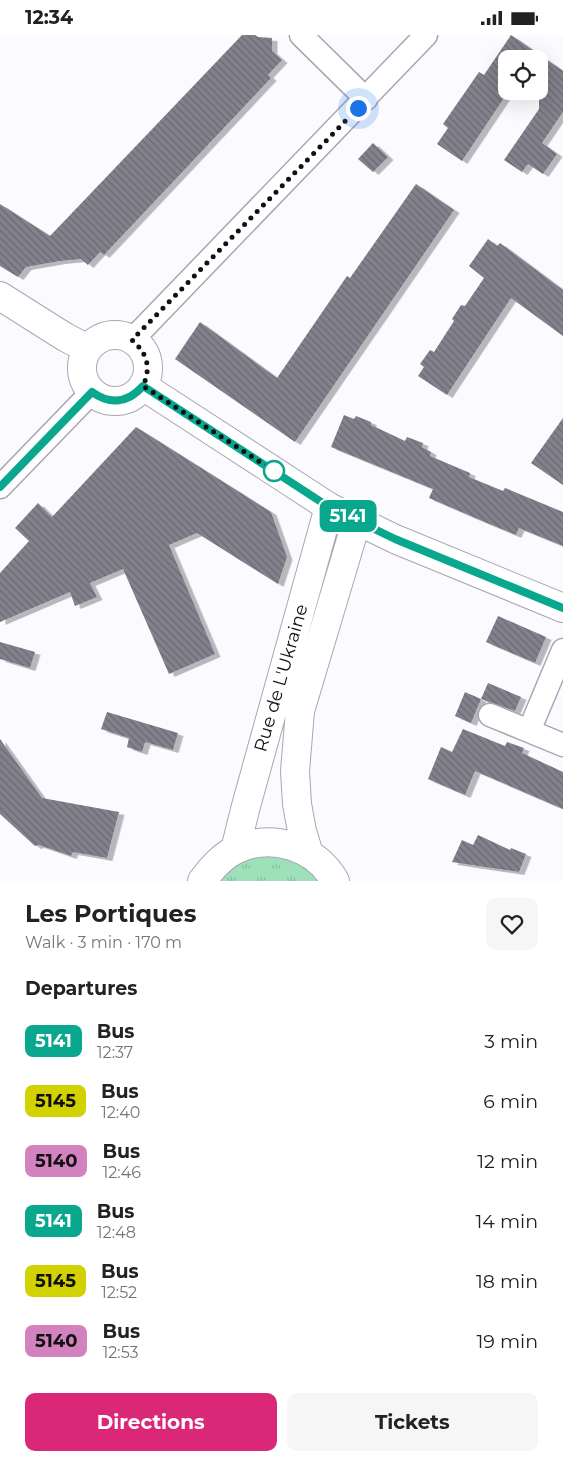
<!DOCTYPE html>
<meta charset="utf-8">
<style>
:root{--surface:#fff;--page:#f6f6f6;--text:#222;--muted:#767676;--accent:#db2777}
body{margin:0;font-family:Montserrat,sans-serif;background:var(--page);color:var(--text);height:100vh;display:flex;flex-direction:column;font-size:19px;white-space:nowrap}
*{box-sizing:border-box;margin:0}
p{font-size:16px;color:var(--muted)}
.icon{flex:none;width:28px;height:28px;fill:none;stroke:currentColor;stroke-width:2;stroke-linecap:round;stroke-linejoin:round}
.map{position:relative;height:846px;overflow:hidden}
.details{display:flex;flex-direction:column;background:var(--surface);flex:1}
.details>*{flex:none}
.badge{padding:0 10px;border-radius:8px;font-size:18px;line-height:32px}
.controls{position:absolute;left:498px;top:15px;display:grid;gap:10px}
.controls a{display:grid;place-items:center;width:50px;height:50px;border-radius:10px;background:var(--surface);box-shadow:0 5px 20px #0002;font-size:25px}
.you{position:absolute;width:25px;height:25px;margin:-12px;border:4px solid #fff;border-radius:50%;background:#1a73e8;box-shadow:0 0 0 8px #1a73e833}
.map>.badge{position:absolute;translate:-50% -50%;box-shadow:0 0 0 2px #fff}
h2{padding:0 25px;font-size:19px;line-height:45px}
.round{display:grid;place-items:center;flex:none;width:52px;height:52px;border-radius:10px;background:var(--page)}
.summary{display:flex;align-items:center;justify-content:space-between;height:85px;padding:0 25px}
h1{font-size:24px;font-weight:700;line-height:38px}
.cta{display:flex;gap:10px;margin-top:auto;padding:10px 25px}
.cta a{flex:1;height:58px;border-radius:10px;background:var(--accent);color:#fff;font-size:20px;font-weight:700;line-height:58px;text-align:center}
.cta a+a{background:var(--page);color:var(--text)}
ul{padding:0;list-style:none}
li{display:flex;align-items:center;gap:15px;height:60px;padding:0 25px}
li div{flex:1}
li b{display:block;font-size:19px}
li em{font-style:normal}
li .badge{min-width:55px;font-weight:700;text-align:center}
.status{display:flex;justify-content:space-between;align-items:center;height:35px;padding:0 25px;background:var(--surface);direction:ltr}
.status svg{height:14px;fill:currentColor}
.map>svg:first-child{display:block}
.grass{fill:url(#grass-tufts)}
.building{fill:url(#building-back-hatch);filter:url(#shadow)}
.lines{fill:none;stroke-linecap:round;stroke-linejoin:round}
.street-casing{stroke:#a9a6b2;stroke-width:25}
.secondary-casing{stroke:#a9a6b2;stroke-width:30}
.street{stroke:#fff;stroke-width:22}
.secondary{stroke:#fff;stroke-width:28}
.line-casing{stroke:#fff;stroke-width:11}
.line{stroke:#09a88e;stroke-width:8}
.walk{stroke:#111014;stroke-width:5;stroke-dasharray:0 9}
.stop-dot{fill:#fff;stroke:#09a88e;stroke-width:2.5}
.labels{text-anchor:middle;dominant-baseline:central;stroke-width:5;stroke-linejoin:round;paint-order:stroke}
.street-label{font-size:18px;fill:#111014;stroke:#fff}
</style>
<div class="status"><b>12:34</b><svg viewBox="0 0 49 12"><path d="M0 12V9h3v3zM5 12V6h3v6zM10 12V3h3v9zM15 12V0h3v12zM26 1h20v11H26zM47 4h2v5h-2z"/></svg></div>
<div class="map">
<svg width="563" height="846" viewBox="0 0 563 846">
<defs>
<pattern id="grass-tufts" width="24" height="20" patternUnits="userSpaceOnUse" patternTransform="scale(1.25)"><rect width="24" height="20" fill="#9ee0ba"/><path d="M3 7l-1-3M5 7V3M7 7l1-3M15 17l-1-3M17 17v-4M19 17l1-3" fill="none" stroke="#87bf9f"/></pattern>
<pattern id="building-back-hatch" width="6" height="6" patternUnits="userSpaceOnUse" patternTransform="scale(1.25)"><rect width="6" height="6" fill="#83818c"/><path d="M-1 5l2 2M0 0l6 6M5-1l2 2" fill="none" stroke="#6a6871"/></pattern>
<filter id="shadow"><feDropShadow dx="5.5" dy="3" stdDeviation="0" flood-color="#0004"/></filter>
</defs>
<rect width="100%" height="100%" fill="#fbfaff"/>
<!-- grass -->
<path class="grass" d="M273 819 300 828 320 846H217L221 840 244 823Z"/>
<!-- building -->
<path class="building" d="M242 0H255L258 2 272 3V16L282 25 268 40 271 43 104 220 100 217 88 230 81 224 60 226 26 232 18 242 0 231V169L50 201Z
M511 0 563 36V77L542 108 557 119 543 139 528 129 522 137 504 125 539 74V24H506V60L462 126 437 109 448 93 443 89 479 37 484 40Z
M373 108 388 122 373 137 358 124Z
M416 149 454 175 295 407 175 324 200 287 277 343 347 241 350 243Z
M488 204 497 211 500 208 563 255V301L511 263 447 360 418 341 424 332 420 329 430 315 434 317 454 286 452 284 461 270 465 271 484 243 469 231Z
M344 380 354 384 356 381 371 387V390L405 406 407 402 423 408 422 412 431 417 430 421 470 438 469 442 503 456 505 453 563 477V511L519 493 516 500 480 485 429 463 433 454 331 412Z
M563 383V450L531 428Z
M136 392 271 477 287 522 278 549 197 498 169 510 215 619 169 639 123 534 90 548 97 562 75 571 70 557 0 587V538L29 506 15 493 38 468 52 482Z
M498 581 546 602 535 628 486 607Z
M0 607 35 617 30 633 0 624Z
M488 648 521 662 515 676 481 664 471 688 455 681 465 657 481 664Z
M107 677 178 698 173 715 145 707 142 717 127 712 129 703 101 694Z
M463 694 505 711 507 707 524 713 522 718 563 737V774L475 736 465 760 428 744 441 712 452 717Z
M0 704 42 763 119 777 107 823 73 817 71 821 39 810 35 811 0 779Z
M478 800 510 815 511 813 526 819 519 837 452 827 462 805 473 810Z"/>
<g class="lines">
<defs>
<path id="street" d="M301 0 366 64
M132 305 426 0
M0 452 92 357
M563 615 529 696 563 710
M490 680 529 696"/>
<path id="secondary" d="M0 261 65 302 88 314
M82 333a33 33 0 1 1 66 0a33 33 0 1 1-66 0Z
M143 351 329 472 395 504 563 573
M235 815 246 771 329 472
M309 819 302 796 297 769 295 736 300 676 357 485
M202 846C211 834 221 822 235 815 271 797 316 812 335 846"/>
</defs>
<!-- street casing -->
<use href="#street" class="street-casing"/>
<!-- secondary casing -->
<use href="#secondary" class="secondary-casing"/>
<!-- street -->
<use href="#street" class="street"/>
<!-- secondary -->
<use href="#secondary" class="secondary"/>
</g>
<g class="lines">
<defs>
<path id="line" d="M0 452 92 357C110 370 128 368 143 351L329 472 395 504 563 573"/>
</defs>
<!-- line casing -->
<use href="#line" class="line-casing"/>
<!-- line -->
<use href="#line" class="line"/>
<!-- walk -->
<path class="walk" d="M274 436 143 351C151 333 148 319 132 305L358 73"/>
</g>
<!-- markers -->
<circle class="stop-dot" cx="274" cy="436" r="10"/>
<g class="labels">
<!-- street labels -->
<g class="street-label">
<text transform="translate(281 643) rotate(-74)">Rue de L'Ukraine</text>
</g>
</g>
</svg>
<div class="controls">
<a><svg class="icon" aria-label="locate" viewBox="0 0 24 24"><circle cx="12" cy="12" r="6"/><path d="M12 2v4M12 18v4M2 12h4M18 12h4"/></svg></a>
</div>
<div class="you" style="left:358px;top:73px"></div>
<b class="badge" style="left:348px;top:481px;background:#09a88e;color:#fff">5141</b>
</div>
<section class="details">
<div class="summary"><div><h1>Les Portiques</h1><p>Walk · 3 min · 170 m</p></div><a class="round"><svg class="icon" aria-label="heart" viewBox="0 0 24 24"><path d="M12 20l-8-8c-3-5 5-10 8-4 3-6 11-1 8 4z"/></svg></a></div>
<h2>Departures</h2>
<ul>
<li><span class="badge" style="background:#09a88e;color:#fff">5141</span><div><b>Bus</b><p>12:37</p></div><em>3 min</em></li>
<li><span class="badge" style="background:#d2d200;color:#111">5145</span><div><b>Bus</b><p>12:40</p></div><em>6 min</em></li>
<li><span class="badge" style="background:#d282be;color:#111">5140</span><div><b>Bus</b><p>12:46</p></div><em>12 min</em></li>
<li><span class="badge" style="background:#09a88e;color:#fff">5141</span><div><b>Bus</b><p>12:48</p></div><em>14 min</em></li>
<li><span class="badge" style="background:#d2d200;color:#111">5145</span><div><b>Bus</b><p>12:52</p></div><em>18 min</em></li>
<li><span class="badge" style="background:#d282be;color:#111">5140</span><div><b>Bus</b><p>12:53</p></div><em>19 min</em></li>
</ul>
<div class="cta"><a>Directions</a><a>Tickets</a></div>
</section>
